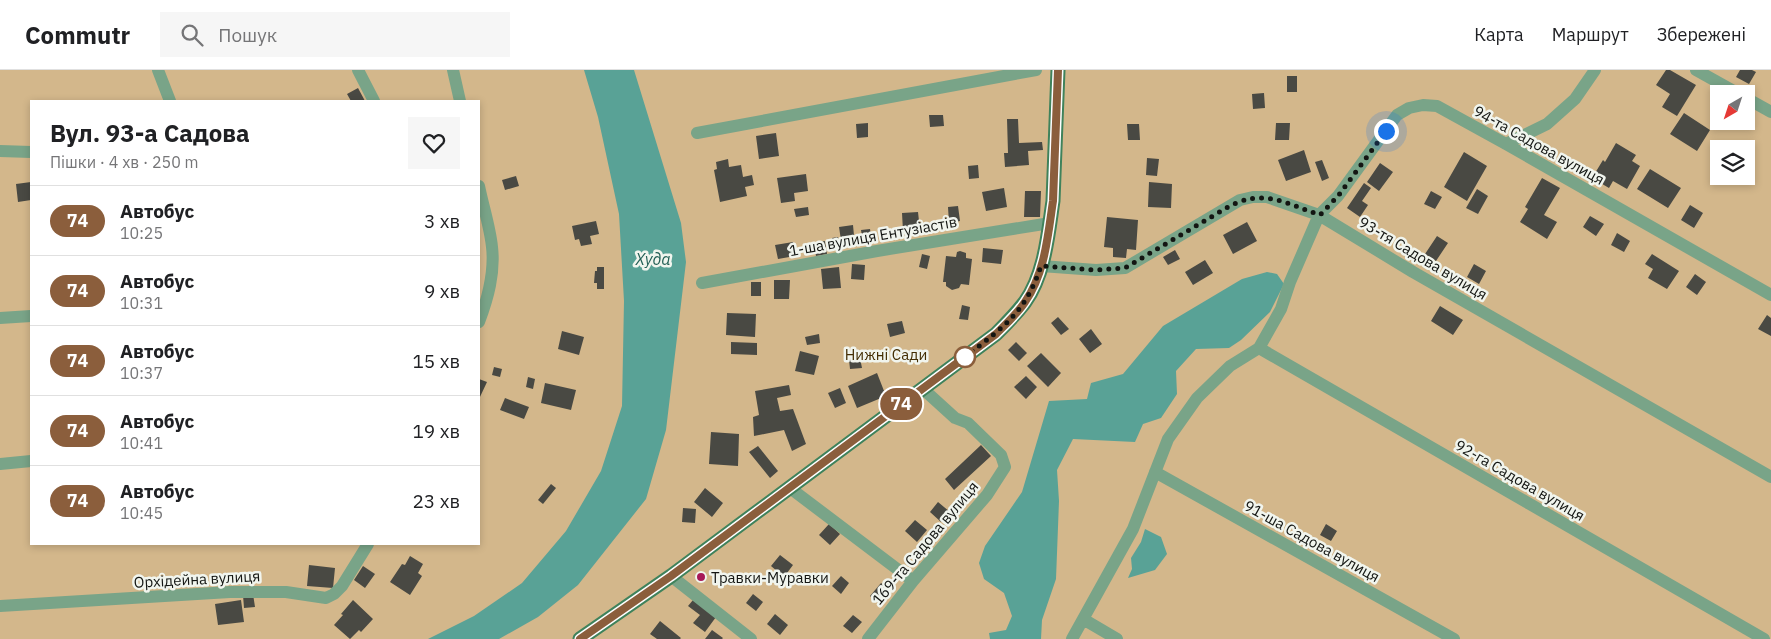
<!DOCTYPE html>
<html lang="uk">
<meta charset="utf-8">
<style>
:root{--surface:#fff;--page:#f6f6f6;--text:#202124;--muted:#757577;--line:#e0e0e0}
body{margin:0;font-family:"IBM Plex Sans",sans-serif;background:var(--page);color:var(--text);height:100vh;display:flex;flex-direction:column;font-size:19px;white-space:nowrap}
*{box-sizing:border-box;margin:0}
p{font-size:16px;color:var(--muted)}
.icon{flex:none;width:28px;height:28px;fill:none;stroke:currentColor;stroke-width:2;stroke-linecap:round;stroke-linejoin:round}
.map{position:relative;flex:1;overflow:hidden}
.side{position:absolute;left:30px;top:30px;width:450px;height:445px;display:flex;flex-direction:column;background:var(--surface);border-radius:0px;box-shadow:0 2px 8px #0003}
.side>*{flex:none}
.badge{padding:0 10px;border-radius:16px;font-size:18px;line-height:32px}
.needle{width:32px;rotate:219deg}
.buttons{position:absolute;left:1710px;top:15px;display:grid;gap:10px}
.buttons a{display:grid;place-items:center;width:45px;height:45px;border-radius:0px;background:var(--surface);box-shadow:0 2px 8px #0003;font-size:25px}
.you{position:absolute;width:25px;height:25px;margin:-12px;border:4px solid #fff;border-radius:50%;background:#1a73e8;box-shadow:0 0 0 8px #1a73e833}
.map>.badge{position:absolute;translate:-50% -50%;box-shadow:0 0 0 2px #fff}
.round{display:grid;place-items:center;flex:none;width:52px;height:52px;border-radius:0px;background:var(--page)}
.headline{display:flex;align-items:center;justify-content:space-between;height:85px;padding:0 20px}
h1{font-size:24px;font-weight:700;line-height:38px}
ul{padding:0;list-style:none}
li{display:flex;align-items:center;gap:15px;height:70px;padding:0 20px;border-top:1px solid var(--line)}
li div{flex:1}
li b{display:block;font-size:19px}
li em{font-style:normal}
li .badge{min-width:55px;font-weight:700;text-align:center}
header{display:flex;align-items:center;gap:30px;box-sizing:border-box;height:70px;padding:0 25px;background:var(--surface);border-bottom:1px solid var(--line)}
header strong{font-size:24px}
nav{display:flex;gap:28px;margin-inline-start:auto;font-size:18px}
.search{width:350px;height:45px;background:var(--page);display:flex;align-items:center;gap:12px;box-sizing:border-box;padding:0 18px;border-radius:0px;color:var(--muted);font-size:19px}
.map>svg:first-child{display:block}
.green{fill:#d3b78b;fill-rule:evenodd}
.water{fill:#59a296}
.building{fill:#494943}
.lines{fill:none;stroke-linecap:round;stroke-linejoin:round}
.street{stroke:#79a488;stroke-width:12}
.secondary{stroke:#3f825b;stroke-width:15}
.line-casing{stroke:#fff;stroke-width:11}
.line{stroke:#8b5e3c;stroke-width:8}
.walk{stroke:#131512;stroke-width:5;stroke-dasharray:0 9}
.stop-dot{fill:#fff;stroke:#8b5e3c;stroke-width:2.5}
.poi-dot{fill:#a71959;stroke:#f1f5ee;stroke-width:2}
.labels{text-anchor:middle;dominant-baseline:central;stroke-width:5;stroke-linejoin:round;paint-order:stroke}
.street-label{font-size:15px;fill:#131512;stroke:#f1f5ee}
.park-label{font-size:15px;fill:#432d02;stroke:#f1f5ee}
.poi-label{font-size:15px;fill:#131512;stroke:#f1f5ee;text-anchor:start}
.water-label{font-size:16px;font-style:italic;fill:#236056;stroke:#f1f5ee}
</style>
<header>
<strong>Commutr</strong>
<div class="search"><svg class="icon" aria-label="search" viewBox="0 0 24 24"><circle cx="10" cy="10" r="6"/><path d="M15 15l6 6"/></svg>Пошук</div>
<nav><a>Карта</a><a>Маршрут</a><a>Збережені</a></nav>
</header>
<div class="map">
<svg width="1771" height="569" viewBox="0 0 1771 569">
<rect width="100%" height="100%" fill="#e4e8e0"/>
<!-- green -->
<path class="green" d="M0 0H1771V569H0ZM1719 24H1746V51H1719ZM31 31H479V474H31ZM1719 79H1746V106H1719Z"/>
<!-- water -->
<path class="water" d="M584 0H634L681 153 686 192 666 360 646 429 578 515 538 547 499 569H428L474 546 522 513 566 461 601 401 622 336 624 231 619 144 598 47Z
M1267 202 1277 204 1284 214 1270 242 1241 270 1229 278 1196 279 1176 301 1177 324 1161 348 1143 354 1135 372 1073 369 1057 400 1059 431 1056 509 1042 550 1041 569H990L989 563 1006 560 1012 546 1004 523 984 509 979 493 985 476 1022 422 1049 331 1087 329 1091 313 1123 304 1163 256 1242 209Z
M1145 459 1161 467 1167 484 1155 500 1128 508 1132 499 1131 488 1141 472Z"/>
<!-- building -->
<path class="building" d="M1666 0H1670L1696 15 1677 46 1662 37 1670 24 1656 15Z
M1740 0H1752L1756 2 1749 14 1736 7Z
M1287 6H1297V22H1287Z
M358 18 365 31H351L347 24Z
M1264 23 1265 38 1253 39 1252 24Z
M1684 43 1710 60 1697 81 1670 64Z
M929 45H943L944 56 930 57Z
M1007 49H1018L1019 73 1042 72 1043 80 1028 81 1029 95 1005 97 1004 83H1008Z
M868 53V67L857 68 856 54Z
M1276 53H1290L1289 70H1275Z
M1127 54H1139L1140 70H1128Z
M776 63 779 86 759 89 756 66Z
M1616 73 1636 85 1632 91 1640 96 1627 119 1613 111 1609 118 1592 108 1603 90 1605 92Z
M1304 80 1311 102 1286 111 1278 90Z
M1464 82 1487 96 1467 131 1444 117Z
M1147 88 1159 89 1157 106 1146 105Z
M728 89 729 97 741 95 743 107 752 105 754 115 745 117 747 126 720 132 714 100 717 99 716 92Z
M1322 90 1329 108 1322 111 1315 92Z
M1380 93 1393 102 1379 121 1367 112Z
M978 95 979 108 969 109 968 96Z
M1650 99 1681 118 1668 138 1637 119Z
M806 104 808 121 794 123 795 131 781 133 777 108Z
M516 106 519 116 505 120 502 110Z
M1542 108 1560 118 1544 145 1557 152 1547 169 1520 152 1528 139 1525 137Z
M31 112V130L18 132 16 114Z
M1149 112 1172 114 1171 138 1148 137Z
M1364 113 1371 118 1362 131 1368 135 1360 147 1347 138Z
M1004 118 1007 137 986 141 982 122Z
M1477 119 1488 126 1478 144 1466 138Z
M1025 121H1041L1040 147H1024Z
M1431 121 1442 127 1435 139 1424 134Z
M1690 135 1703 143 1694 158 1681 150Z
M958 136 960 151 949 153 948 137Z
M808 137 809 145 796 147 794 139Z
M918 142 920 160 903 161 902 143Z
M1590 146 1604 154 1596 166 1583 157Z
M1107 147 1138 150 1136 180 1127 179 1126 188 1113 187V178L1104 177Z
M596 151 599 164 590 166 592 174 581 176 579 169 575 170 572 156Z
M1247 152 1257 171 1233 184 1223 165Z
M853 155 855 176 842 177 839 157Z
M870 159 872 172 863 173 861 160Z
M1617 163 1630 171 1624 182 1611 175Z
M1437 166 1448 173 1436 191 1425 184Z
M838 167 840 178 833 179 832 168Z
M825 171 827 184 816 186 814 173Z
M793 172 795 186 778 189 775 175Z
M983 178 1003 180 1001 194 982 192Z
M1175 180 1180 189 1168 195 1163 187Z
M960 181 966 183V188L972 189 969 215 961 214 959 218 952 220 946 216V212H943L946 186 956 187 957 182Z
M922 184 930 186 927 199 919 197Z
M1652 184 1679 201 1667 219 1648 208 1653 199 1645 194Z
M1205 190 1213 203 1193 215 1185 202Z
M852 194 865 195 864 210 851 209Z
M1474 194 1486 201 1479 214 1467 207Z
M597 197H604V219H597V213H594L595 201H597Z
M839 197 841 218 823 219 821 199Z
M1695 204 1706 212 1697 225 1686 217Z
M774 210H790L789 229H774Z
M751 212H761V226H751Z
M962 235 970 237 968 250 959 249Z
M1440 236 1463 250 1453 265 1431 251Z
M727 243 756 244 755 267 726 265Z
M1767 245 1771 248V266L1758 259Z
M1058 247 1069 259 1061 265 1051 253Z
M902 251 905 263 890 267 887 254Z
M1091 259 1102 274 1090 283 1079 269Z
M562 261 584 267 579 285 558 279Z
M819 264 820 273 807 275 805 267Z
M731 272 757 273V285L731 284Z
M1016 272 1027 283 1019 291 1008 280Z
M800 281 819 286 814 305 795 301Z
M1041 283 1061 303 1048 317 1027 296Z
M860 288 862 298 850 299 849 290Z
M494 297 502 299 500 307 492 305Z
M877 303 886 326 857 338 848 316Z
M1026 306 1037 317 1026 329 1014 317Z
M528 307 535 309 533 319 526 317Z
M479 309 487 312 479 329Z
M545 313 576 320 571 340 541 333Z
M789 315 791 325 777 328 780 341 793 339 806 374 792 381 784 360 754 366 753 347 759 345 755 321Z
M840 318 846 333 835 338 828 323Z
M505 328 529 337 524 349 500 340Z
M711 362 739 364 738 396 709 394Z
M981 375 991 386 954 420 945 409Z
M758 376 778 401 770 408 749 382Z
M551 414 556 418 543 434 538 430Z
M705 418 723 433 712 447 694 432Z
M938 432 950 442 941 452 930 442Z
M683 438 696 439 695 453 682 452Z
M915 450 927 460 917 472 905 461Z
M829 454 840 464 830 475 819 465Z
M1326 454 1337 461 1331 471 1320 465Z
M780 485 793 495 784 507 771 496Z
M410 486 423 494 418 503 422 506 410 525 390 512 402 494 405 495Z
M309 495 335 498 333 518 307 516Z
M363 496 375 504 365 518 354 510Z
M841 506 849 513 841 524 832 516Z
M881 513 891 520 880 534 870 526Z
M253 524 255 537 244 538 243 525Z
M753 524 763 532 756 541 746 533Z
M241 530 244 552 218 555 215 534Z
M353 530 373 549 361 562 359 560 350 569 334 555 343 545 341 544Z
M693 530 716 547 705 562 693 553 700 545 688 536Z
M775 544 788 555 780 565 767 554Z
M853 545 862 552 852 563 843 556Z
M660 551 681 568 680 569H657L650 564Z
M712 560 723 568 722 569H705Z"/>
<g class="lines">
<!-- street -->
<path class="street" d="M158 0 170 31
M358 0 374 31
M453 0 460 31
M1696 0 1739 24
M1746 28 1771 42
M697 63 1036 0
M1506 74 1547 54 1575 29 1595 0
M0 81 31 82
M479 116C483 136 490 157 492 177 495 203 488 228 479 252
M1041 196 1096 200 1125 198 1240 130 1253 127H1267L1319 145 1413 202 1771 407
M702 213 877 181 1050 153
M0 248 31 246
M1259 278 1764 569
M0 394 31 391
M1155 402 1454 569
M790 418 913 511
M671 506 751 569
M0 536 230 522H286L326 528 334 524 342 516 368 474
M1083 549 1117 569
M868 569 913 511 987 425 1005 397 1001 385 968 353 955 348 922 318
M1072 569 1133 459 1168 369 1197 328 1230 296 1259 278 1281 239 1290 212 1319 145 1338 126 1397 45 1409 38 1423 35 1437 36 1506 74 1771 225"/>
<!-- secondary -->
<path class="secondary" d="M580 569 671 506 996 264C1006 254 1016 244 1025 232 1045 204 1048 164 1053 131L1058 0"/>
</g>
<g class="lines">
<defs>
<path id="line" d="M580 569 671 506 996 264C1006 254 1017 244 1025 232 1045 204 1048 164 1053 131L1058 0"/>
</defs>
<!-- line casing -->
<use href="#line" class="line-casing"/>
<!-- line -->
<use href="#line" class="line"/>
<!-- walk -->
<path class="walk" d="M965 287C1003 257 1025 244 1041 196L1096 200 1125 198 1228 137C1263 118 1285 133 1320 145L1338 126 1386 61"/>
</g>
<!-- markers -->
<circle class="stop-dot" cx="965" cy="287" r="10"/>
<circle class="poi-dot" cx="701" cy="507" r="5"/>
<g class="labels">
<!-- street labels -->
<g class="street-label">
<text transform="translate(1539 75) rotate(29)">94-та Садова вулиця</text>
<text transform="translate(873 166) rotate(-10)">1-ша вулиця Ентузіастів</text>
<text transform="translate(1423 188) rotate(31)">93-тя Садова вулиця</text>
<text transform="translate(1520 410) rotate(30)">92-га Садова вулиця</text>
<text transform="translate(1312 471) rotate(29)">91-ша Садова вулиця</text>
<text transform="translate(925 473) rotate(-50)">169-та Садова вулиця</text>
<text transform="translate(197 509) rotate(-3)">Орхідейна вулиця</text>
</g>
<!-- park labels -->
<g class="park-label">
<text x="886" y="284">Нижні Сади</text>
</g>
<!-- poi labels -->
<g class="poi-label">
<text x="711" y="507">Травки-Муравки</text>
</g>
<!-- water labels -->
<g class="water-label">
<text x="653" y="189">Худа</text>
</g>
</g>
</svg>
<div class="buttons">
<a><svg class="needle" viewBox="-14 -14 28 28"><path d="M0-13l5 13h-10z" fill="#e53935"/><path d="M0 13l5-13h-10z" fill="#757577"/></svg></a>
<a><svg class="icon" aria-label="layers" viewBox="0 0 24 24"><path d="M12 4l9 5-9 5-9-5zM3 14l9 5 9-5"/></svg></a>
</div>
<div class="you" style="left:1386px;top:61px"></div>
<b class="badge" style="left:901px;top:334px;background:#8b5e3c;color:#fff">74</b>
<section class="side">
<div class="headline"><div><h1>Вул. 93-а Садова</h1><p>Пішки · 4 хв · 250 m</p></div><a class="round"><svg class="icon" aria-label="heart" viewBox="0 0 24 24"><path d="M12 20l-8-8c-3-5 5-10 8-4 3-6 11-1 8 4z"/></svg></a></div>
<ul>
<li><span class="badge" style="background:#8b5e3c;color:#fff">74</span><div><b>Автобус</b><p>10:25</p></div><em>3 хв</em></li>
<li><span class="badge" style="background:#8b5e3c;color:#fff">74</span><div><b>Автобус</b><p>10:31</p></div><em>9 хв</em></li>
<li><span class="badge" style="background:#8b5e3c;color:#fff">74</span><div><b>Автобус</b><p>10:37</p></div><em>15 хв</em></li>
<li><span class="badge" style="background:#8b5e3c;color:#fff">74</span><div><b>Автобус</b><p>10:41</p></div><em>19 хв</em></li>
<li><span class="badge" style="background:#8b5e3c;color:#fff">74</span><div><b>Автобус</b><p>10:45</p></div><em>23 хв</em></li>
</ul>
</section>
</div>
